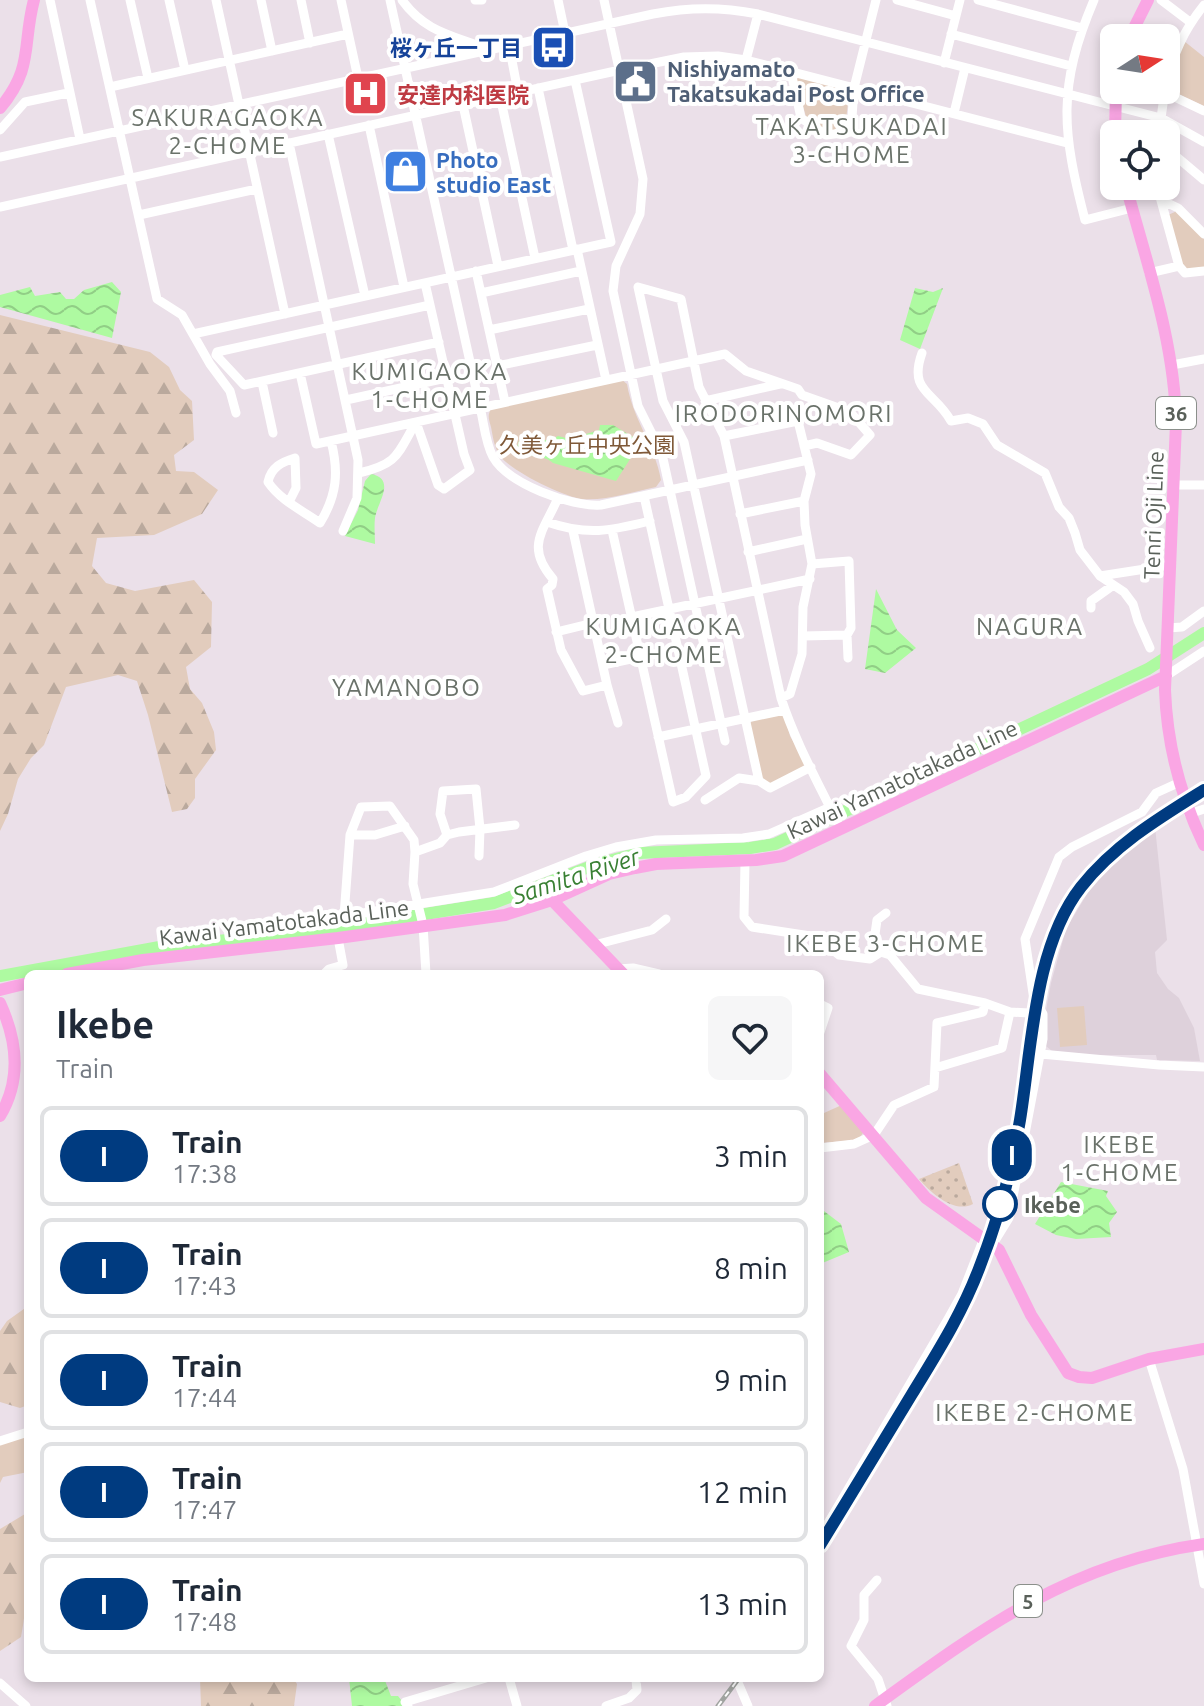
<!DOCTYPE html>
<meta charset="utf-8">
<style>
:root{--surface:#fff;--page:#f6f6f7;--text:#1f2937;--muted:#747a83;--line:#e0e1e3}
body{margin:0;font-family:Ubuntu,"Noto Sans JP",sans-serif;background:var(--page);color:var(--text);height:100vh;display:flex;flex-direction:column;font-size:30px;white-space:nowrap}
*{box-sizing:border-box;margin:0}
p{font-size:26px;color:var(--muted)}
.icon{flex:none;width:44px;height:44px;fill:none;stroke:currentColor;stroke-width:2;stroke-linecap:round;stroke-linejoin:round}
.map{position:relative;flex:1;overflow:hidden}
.side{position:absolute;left:24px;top:970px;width:800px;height:712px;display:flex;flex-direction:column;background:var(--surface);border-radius:12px;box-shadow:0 4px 12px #0003}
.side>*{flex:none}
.badge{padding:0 16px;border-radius:26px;font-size:28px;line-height:52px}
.needle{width:52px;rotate:78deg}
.tools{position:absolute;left:1100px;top:24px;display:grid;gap:16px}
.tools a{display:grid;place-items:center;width:80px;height:80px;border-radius:12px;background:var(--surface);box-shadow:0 4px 12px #0003;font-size:40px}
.map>.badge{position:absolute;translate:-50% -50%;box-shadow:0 0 0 4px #fff}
.round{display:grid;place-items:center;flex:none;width:84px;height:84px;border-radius:12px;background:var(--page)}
.head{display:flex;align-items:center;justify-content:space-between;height:136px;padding:0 32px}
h1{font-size:38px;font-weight:700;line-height:60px}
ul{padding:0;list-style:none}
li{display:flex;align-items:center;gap:24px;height:100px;margin:0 16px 12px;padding:0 16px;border:4px solid var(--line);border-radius:12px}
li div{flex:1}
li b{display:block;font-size:30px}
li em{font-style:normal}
li .badge{min-width:88px;font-weight:700;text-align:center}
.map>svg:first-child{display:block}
.education{fill:#ded1db}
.forest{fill:url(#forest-firs)}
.park{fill:#e2ccbd}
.garden{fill:url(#garden-dots)}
.water{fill:url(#water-waves)}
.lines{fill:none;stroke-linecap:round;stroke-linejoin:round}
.river{stroke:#aefaa1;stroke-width:12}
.minor{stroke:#fff;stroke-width:9}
.major{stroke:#faa6e4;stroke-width:12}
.rail-casing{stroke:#a0a3a0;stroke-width:5}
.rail{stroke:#fff;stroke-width:2;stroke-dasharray:6;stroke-linecap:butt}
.line-casing{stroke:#fff;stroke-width:18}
.line{stroke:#003b80;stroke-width:12}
.stop-dot{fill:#fff;stroke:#003b80;stroke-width:4}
.labels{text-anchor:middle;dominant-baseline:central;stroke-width:8;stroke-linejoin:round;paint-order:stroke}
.shield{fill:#fff;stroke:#8b908b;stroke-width:2}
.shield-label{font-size:20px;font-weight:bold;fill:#596059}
.transit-label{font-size:22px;font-weight:bold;fill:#164399;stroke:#fff;text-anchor:end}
.service-label{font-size:22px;font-weight:bold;fill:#4e5e75;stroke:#fff;text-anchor:start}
.health-label{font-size:22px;font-weight:bold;fill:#be3a42;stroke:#fff;text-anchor:start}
.shop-label{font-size:22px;font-weight:bold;fill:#366cbe;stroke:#fff;text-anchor:start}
.park-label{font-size:22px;fill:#7f5938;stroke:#fff}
.street-label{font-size:22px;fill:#596059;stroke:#fff}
.stop-label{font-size:22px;font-weight:bold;fill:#596059;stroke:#fff;text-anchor:start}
.neighbourhood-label{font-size:24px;letter-spacing:2px;fill:#6a726a;stroke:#fff}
.water-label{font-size:24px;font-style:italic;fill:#398033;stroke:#fff}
</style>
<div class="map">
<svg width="1204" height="1706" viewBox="0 0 1204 1706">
<defs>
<pattern id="forest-firs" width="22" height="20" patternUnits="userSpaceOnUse" patternTransform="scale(2)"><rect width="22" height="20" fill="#e2ccbd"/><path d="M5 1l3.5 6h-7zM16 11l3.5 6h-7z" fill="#baa99d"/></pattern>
<pattern id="garden-dots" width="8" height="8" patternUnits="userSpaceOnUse" patternTransform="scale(2)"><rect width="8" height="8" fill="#e2ccbd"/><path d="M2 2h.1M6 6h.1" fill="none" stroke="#baa99d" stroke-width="1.8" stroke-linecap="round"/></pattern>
<pattern id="water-waves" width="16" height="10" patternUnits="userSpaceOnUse" patternTransform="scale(2)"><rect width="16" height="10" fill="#aefaa1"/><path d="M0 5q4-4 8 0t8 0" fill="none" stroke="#91ce86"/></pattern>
</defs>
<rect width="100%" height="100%" fill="#ebe0e9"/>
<!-- education -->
<path class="education" d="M1155 827 1167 940 1155 952 1157 973 1168 989 1179 998 1194 1028 1200 1061 1157 1060 1156 1055H1089L1052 1051 1046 1046V1010L1051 983 1066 929 1096 879 1117 856Z"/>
<!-- forest -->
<path class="forest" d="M0 315 150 352 169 367 180 390 192 401 194 440 174 455 176 471 194 472 218 490 202 514 154 535 97 538 92 566 106 583 135 591 194 580 212 602 211 647 186 667 190 689 202 703 214 732 216 750 195 779V798L187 809 172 812 148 715 137 681 118 675 66 687 44 745 31 758 18 779 8 814 0 831Z
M28 1306V1405L20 1408 0 1402V1331L7 1321Z
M25 1514 28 1516C28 1556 29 1597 21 1637L0 1651V1529Z
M200 1678H293L297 1684 294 1706H201Z"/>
<!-- park -->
<path class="park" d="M1184 41 1204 57V106L1172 91 1168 86Z
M799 77 846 90 849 93 845 130 827 131 806 117 796 80Z
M1177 211 1204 239V267L1187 269 1182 266 1168 215Z
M622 380 627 384C633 420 655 445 661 480L656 487C633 492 606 501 582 499 564 497 511 471 500 456 494 447 493 437 491 427 489 419 487 416 491 409Z
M781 714 785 717 790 736 805 762 803 767 773 784 763 781 750 724 752 720Z
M1084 1006 1087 1045 1060 1047 1057 1008Z
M844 1104 862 1126 863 1133 858 1140 820 1143V1110L824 1113Z
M28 1435V1472L3 1477 0 1483V1444Z"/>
<!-- garden -->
<path class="garden" d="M959 1163 973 1204C954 1214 931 1193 919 1179Z"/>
<!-- water -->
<path class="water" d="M112 282 121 292 112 338 0 307V295L30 287 35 296 60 292 66 299H74L84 290Z
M915 288 933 292 943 288 920 349 900 340Z
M600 425H613L641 442 616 481 553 463C542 453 531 461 517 447L519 441 551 440 558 436 570 439 599 430Z
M371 474C397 479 377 503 375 518 374 526 375 536 375 544L345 536 358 510 365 481Z
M876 589 897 630 916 648 885 673 865 669Z
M1061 1182 1108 1191 1106 1196 1117 1212 1109 1223 1111 1237 1076 1239 1056 1235 1035 1224Z
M820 1208 841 1224 849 1252 820 1264Z
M349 1678H384L391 1696H398L406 1706H352Z"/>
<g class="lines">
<!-- river -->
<path class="river" d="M0 976 165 946 312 932 494 903 597 864 639 853 750 848 775 844 1148 669 1204 633"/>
<!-- minor -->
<path class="minor" d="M50 0 80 139
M90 0 157 299 182 315 210 364 230 391 236 413
M130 0 148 78
M169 0 185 70
M216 0 285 314
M261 0 272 51
M301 0 310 43
M341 0 358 78
M390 0 480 407C484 423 485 442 493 457 508 484 571 507 601 505L808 460
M402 0C426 33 453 35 487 49
M475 0H482
M558 0 565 33
M604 0 643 179 640 214 616 266 613 291 638 406 662 454 725 741
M897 0 956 16
M978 0 1082 28
M1094 0C1057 87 1062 131 1085 220L1132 208
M1161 0 1190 22
M951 34 1071 66
M509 45 518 92
M746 60 758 14
M944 63 960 0
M791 72 801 118 826 135 851 132 854 88 876 0
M1166 85C1173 54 1184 30 1204 5
M110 87 348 34
M538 88 573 250
M1164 92 1204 111
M500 96 535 258
M463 105 498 266
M954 113 965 68
M1161 118 1165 90
M369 125 404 287
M0 130 25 102 68 93
M328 134 365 296
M289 143 358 460 357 498 343 531
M1166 152 1178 158 1204 180
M0 157 653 14C690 7 721 7 758 14L1161 118 1204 142
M1157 186 1179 266
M1161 200 1178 208 1204 234
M0 207 611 72 684 57 718 56 746 60 1067 143
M139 215 257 189
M577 249 606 380
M476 271 505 402
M1149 273 1179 266 1185 273 1204 271
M481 293 581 271
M430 305 217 352 216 355 244 385 439 342
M489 330 589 309
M193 334 611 242 575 80
M922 353C908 392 934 391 951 421L968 418 983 424 997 445 1045 473 1059 507 1069 518 1075 533 1080 550 1100 576 1124 592 1133 604 1138 621 1150 648
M1172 365 1204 359
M497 366 597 345
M300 373 316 444 725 354 746 371 798 389 802 395 850 412 870 435 851 455 817 443 804 446
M262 382 273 433
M346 400 446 378
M705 401 780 384
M416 422 438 485 444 489 470 470 464 454 425 283
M724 436 798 421 811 474 804 501 805 525 812 564 803 607 802 654 790 694 781 698
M359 473C398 464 397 455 416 422
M1174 485H1204
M558 498C543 532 525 546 553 579L552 585 547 589 561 650 583 691 607 685 573 531
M289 502 296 488 295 458C282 462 271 467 268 482 280 500 303 511 320 523 337 495 339 472 331 441
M740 514 804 501
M547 522C588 536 609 531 650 521
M612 530 673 802 686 797 706 776 644 496
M748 552 807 539
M1100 576 1171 565
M1091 608V601L1112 586
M632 617 810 579
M1168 628 1182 627 1204 611
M556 632 593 623
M847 635 848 658
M803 636 847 635 851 628 849 561 812 564
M603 665 640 657
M1166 676 1204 651
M607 685 618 723
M658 737 785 710
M811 767 770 788 759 781 684 442 663 401 638 287 681 299 699 387 724 436 781 698C796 744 820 786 841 830
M705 800 739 778 759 781
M1189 814 1204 809
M350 835H375L405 826
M447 835 440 814 443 791 476 789 480 829 479 856
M415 852 414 840 390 806 361 807 350 835 344 916 494 892 586 856 616 847 656 840 743 838 769 834 830 807
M745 861 744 917 752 927 817 937 839 955 870 959 881 952 890 955 918 989 985 1003 1010 1012 1029 1013 1037 1008
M594 945 652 930 666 919
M881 952 875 934 877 920 886 913
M618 969 633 968 659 974
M324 974 329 969 343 965 338 938
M426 974 423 925 413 884 415 852 440 843 447 835 459 832 515 825
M820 1004 828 1008 820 1032
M1041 1054 1159 1065 1204 1067
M935 1068 1002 1048 1010 1012
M820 1148 854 1144 874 1135 894 1105 934 1087 937 1023 983 1012 985 1003
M993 1244 1009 1218 1043 1039V1014L1034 1000 1025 939 1059 857 1072 847 1142 812 1156 793 1178 783
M1149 1359 1183 1469 1204 1584
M0 1441 28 1432
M820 1537 948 1319 962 1294 984 1238
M877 1580 864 1595V1620L851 1646 878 1679 887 1706
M509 1678 517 1706
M736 1678 748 1706
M0 1683 26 1706
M408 1706 405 1702 486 1678
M606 1706 629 1698 637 1690 636 1680 639 1678"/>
<!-- major -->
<path class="major" d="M1129 38 1148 0
M0 108C34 68 22 45 34 0
M1115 134 1116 90
M1126 186C1147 264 1175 343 1176 423L1165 690C1167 746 1180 795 1204 845
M552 900 623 974
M67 974 143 960 338 938 505 915 552 900 609 874 635 868 656 864 756 860 783 856 1166 676
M0 990 28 983
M0 1003C17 1040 22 1079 0 1116
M820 1074 926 1198 999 1250 1031 1315 1068 1373 1079 1377 1092 1378 1149 1359 1204 1349
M875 1706C981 1629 1070 1563 1204 1544"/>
<defs>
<path id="rail" d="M820 1545C850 1495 881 1445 911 1394 937 1353 963 1312 980 1266 998 1220 1012 1169 1020 1120 1031 1047 1034 947 1081 887 1113 845 1159 818 1204 790
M718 1706 739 1678"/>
</defs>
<!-- rail casing -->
<use href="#rail" class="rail-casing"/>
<!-- rail -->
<use href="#rail" class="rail"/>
</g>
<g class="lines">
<defs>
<path id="line" d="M820 1545C851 1495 881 1445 912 1394 937 1353 963 1312 980 1266 998 1220 1012 1169 1020 1120 1032 1047 1034 947 1081 887 1114 845 1159 818 1204 790"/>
</defs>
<!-- line casing -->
<use href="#line" class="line-casing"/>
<!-- line -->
<use href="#line" class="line"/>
</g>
<!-- icons -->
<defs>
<symbol id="bus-square" viewBox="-11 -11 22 22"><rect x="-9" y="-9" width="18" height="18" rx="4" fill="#1a4fb4" stroke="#fff"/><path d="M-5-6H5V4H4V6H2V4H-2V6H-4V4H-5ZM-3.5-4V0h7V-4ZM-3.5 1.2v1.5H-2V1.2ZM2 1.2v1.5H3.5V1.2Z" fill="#fff"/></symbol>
<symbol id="civic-square" viewBox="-11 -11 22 22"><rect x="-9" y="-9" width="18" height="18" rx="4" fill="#5c6f8a" stroke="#fff"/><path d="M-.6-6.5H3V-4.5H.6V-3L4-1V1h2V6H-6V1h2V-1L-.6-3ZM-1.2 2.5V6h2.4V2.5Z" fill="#fff"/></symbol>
<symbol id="hospital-square" viewBox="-11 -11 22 22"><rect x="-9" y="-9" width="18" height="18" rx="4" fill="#e0444e" stroke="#fff"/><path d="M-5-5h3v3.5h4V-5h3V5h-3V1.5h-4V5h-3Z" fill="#fff"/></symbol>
<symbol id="shop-square" viewBox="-11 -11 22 22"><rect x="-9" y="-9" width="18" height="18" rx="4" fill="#3f7fe0" stroke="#fff"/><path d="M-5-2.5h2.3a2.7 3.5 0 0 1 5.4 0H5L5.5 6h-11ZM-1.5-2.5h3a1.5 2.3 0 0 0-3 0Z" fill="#fff"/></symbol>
</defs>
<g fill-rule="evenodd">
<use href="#bus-square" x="528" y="22" width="51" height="51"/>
<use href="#civic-square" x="610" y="56" width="51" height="51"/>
<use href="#hospital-square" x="340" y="68" width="51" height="51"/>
<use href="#shop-square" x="380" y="146" width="51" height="51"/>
</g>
<!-- markers -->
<circle class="stop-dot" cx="1000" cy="1204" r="16"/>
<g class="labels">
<!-- shield labels -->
<g class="shield">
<rect x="1156" y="397" width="40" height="32" rx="6"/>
<rect x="1014" y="1585" width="28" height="32" rx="6"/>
</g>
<g class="shield-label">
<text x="1176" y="413">36</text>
<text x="1028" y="1601">5</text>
</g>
<!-- transit labels -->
<g class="transit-label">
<text x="522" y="47">桜ヶ丘一丁目</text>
</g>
<!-- service labels -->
<g class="service-label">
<text x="667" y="68">Nishiyamato<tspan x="667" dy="25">Takatsukadai Post Office</tspan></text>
</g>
<!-- health labels -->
<g class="health-label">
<text x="397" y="94">安達内科医院</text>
</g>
<!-- shop labels -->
<g class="shop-label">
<text x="436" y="159">Photo<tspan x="436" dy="25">studio East</tspan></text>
</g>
<!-- park labels -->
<g class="park-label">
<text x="587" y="444">久美ヶ丘中央公園</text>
</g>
<!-- street labels -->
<g class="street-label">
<text transform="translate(1153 515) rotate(-88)">Tenri Oji Line</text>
<text transform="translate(902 779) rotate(-25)">Kawai Yamatotakada Line</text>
<text transform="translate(284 922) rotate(-7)">Kawai Yamatotakada Line</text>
</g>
<!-- stop labels -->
<g class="stop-label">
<text x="1024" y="1204">Ikebe</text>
</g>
<!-- neighbourhood labels -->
<g class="neighbourhood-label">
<text x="228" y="117">SAKURAGAOKA<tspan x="228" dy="28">2-CHOME</tspan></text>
<text x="852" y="126">TAKATSUKADAI<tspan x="852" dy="28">3-CHOME</tspan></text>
<text x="430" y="371">KUMIGAOKA<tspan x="430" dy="28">1-CHOME</tspan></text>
<text x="784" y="413">IRODORINOMORI</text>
<text x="664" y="626">KUMIGAOKA<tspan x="664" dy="28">2-CHOME</tspan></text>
<text x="1030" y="626">NAGURA</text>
<text x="407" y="687">YAMANOBO</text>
<text x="886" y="943">IKEBE 3-CHOME</text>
<text x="1120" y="1144">IKEBE<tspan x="1120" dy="28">1-CHOME</tspan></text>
<text x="1035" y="1412">IKEBE 2-CHOME</text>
</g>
<!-- water labels -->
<g class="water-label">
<text transform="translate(576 876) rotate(-18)">Samita River</text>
</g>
</g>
</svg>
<div class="tools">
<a><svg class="needle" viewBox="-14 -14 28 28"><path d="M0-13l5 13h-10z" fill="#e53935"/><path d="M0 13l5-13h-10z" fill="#747a83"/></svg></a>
<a><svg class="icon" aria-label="locate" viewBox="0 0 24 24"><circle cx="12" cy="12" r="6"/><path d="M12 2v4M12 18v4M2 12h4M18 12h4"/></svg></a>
</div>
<b class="badge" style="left:1012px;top:1155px;background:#003b80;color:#fff">I</b>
<section class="side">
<div class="head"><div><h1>Ikebe</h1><p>Train</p></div><a class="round"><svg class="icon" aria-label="heart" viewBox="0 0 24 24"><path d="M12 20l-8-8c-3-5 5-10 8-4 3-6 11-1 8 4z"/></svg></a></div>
<ul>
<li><span class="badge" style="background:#003b80;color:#fff">I</span><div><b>Train</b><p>17:38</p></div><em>3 min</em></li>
<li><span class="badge" style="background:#003b80;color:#fff">I</span><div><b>Train</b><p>17:43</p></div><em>8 min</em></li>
<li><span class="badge" style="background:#003b80;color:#fff">I</span><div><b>Train</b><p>17:44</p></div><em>9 min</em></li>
<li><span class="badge" style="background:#003b80;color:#fff">I</span><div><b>Train</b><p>17:47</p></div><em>12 min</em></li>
<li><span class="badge" style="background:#003b80;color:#fff">I</span><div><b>Train</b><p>17:48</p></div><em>13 min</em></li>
</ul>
</section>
</div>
